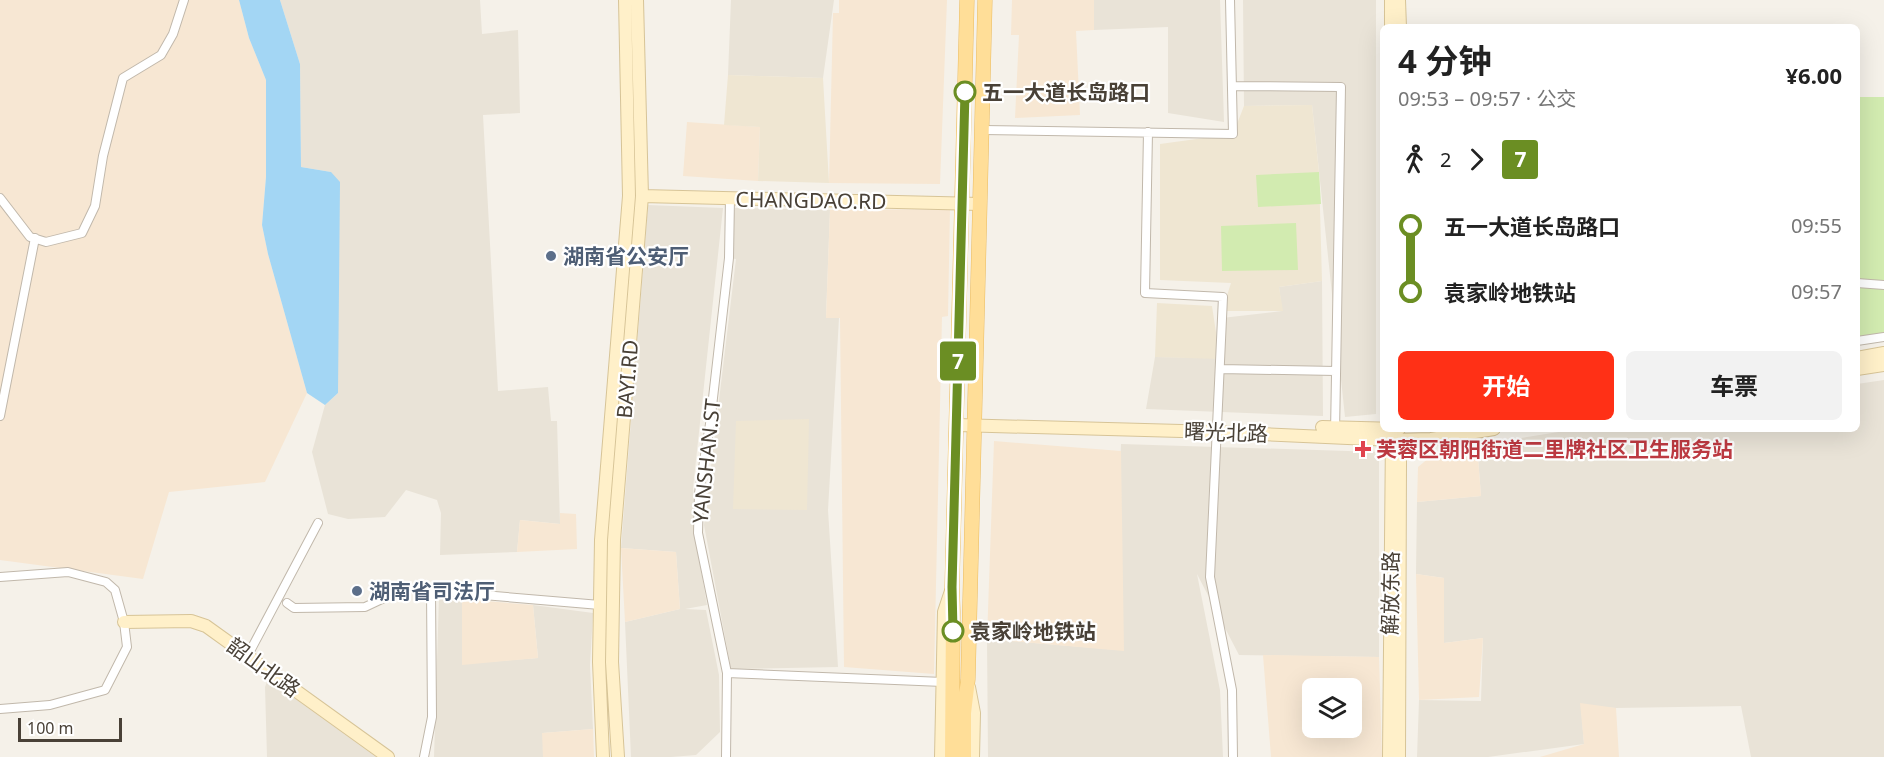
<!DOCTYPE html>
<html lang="zh">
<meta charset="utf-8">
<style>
:root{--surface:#fff;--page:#f2f2f2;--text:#222;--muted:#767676;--accent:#ff3016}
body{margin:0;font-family:"Noto Sans","Noto Sans SC",sans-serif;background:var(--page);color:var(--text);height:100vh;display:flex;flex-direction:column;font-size:22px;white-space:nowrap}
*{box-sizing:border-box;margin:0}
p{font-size:20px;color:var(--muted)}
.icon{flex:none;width:33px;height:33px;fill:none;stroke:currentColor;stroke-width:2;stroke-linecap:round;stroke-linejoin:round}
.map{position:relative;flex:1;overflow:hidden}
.details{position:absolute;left:1380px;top:24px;width:480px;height:408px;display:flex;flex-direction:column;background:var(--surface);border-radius:9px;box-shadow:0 6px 24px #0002}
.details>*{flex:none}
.badge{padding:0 12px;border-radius:4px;font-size:21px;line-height:39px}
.controls{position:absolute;left:1302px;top:678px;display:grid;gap:12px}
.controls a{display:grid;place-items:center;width:60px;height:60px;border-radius:9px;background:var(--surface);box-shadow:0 6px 24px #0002;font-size:30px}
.scale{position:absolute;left:18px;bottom:15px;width:104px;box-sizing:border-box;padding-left:6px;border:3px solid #494137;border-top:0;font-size:16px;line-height:21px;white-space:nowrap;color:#494137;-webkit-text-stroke:4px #fff;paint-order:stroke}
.map>.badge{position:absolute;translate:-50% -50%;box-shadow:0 0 0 3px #fff}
.legs{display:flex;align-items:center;gap:9px;height:66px;padding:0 18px;font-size:20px}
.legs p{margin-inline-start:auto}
.summary{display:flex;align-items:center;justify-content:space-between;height:102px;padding:0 18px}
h1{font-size:33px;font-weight:700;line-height:45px}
.action{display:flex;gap:12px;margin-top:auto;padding:12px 18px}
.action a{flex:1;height:69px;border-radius:9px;background:var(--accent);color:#fff;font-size:24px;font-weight:700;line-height:69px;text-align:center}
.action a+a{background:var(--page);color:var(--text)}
ul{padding:0 18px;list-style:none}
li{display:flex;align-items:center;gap:21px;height:66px;font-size:22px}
li i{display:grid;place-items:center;width:9px;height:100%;margin:0 8px;background:currentColor}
li i::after{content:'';width:15px;height:15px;margin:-8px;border:4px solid;border-radius:50%;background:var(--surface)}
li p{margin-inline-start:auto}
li:first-child i{background:linear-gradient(#0000 50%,currentColor 0)}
li:last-child i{background:linear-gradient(currentColor 50%,#0000 0)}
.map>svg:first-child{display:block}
.residential{fill:#e9e3d7}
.commercial{fill:#f7e7d3;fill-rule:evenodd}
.education{fill:#efe6d2}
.green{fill:#d2ebb0}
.water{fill:#a3d6f4}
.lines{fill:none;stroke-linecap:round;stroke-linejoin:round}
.street-casing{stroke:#c1b8ab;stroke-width:10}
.secondary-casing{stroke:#d7c497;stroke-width:14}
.primary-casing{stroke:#eabc62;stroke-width:15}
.street{stroke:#fff;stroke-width:8}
.secondary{stroke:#fff0c9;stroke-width:12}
.primary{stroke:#ffde98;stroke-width:14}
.line-1-casing{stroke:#fff;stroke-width:14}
.line-1{stroke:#6b8e23;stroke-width:9}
.stop-1-dot{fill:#fff;stroke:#6b8e23;stroke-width:3}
.service-dot{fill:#5c6f8a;stroke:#fff;stroke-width:2}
.health-dot{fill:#e0444e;stroke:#fff;stroke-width:2}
.labels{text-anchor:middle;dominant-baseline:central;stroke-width:4.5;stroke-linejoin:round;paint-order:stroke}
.stop-label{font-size:21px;font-weight:bold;fill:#494137;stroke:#fff;text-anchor:start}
.street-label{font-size:21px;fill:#494137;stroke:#fff}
.service-label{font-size:21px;font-weight:bold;fill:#4e5e75;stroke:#fff;text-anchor:start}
.health-label{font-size:21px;font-weight:bold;fill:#be3a42;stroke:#fff;text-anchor:start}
</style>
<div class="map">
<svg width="1884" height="757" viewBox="0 0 1884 757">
<rect width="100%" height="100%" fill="#f5f1e9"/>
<!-- residential -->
<path class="residential" d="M280 0H480L482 34 518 30 520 113 483 115 498 391 548 387 551 421H557L560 524 520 520 517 552 440 555 441 513 437 500 406 490 385 517 348 519 328 514 312 452 325 405 338 393 331 172 301 167 300 64Z
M731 0H834L823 78 728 75Z
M1094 0H1220L1224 122 1168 113V27L1094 30Z
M1243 0H1376V414L1345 417 1312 105 1244 106Z
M648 205 723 208 693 488 698 552 707 605 685 609 706 610 719 675 720 732 696 755 671 757H631L625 622 680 609 676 552 621 548Z
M735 208 830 210 826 317 839 318 828 510 838 667 731 669 704 525 736 259 729 258Z
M1322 281 1323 416 1146 409 1155 357 1220 358 1222 318 1282 311 1279 287Z
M1884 380V757H1751L1741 706 1616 708 1581 706 1584 744 1488 757H1417L1419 700 1481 701 1483 638 1444 643V578L1416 574 1417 502 1481 496 1477 445 1577 429H1857V384Z
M1121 444 1379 452V657L1239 655 1197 574 1220 690 1223 757H988L987 639 1119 650 1116 567Z
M439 597 462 599V664L538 658 533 605 593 613 590 665 593 729 543 733V757H434Z
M268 679 376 757H267L265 687Z"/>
<!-- commercial -->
<path class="commercial" d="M0 0H239L249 38 266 80V177L262 225 268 254 307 393 265 482 169 492 143 579 0 560Z
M839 0H947L940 184 829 183 833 13H839Z
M1012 0H1094V30L1076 31 1080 115 1015 118 1019 35H1011Z
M687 122 760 127 758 181 683 176Z
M950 209 948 316 942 317 934 674 844 667 840 318H826L830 210Z
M994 441 1121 451 1124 651 987 639Z
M1477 445 1481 496 1417 502 1418 467 1436 452Z
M560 513 576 514 577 549 517 552 520 520 560 524Z
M621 548 676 552 680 609 625 622Z
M1416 574 1444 578V643L1483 638 1479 697 1419 700Z
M462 599 533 605 538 658 462 665Z
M1263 655 1379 657 1382 757H1271ZM1312 688H1352V728H1312Z
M1580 703 1616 708 1619 757H1540L1584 744Z
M593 729 594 757H543L542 733Z"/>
<!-- education -->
<path class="education" d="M728 75 823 78 829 183 758 181 760 127 724 125Z
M1312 105 1319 172 1322 281 1279 287 1283 311H1222L1231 283 1160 280V144L1233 134 1244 106Z
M1157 303 1212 306 1220 359 1155 357Z
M809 419 807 510 733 509 736 421Z"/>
<!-- green -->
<path class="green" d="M1857 97H1884V337L1857 342Z
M1319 172 1321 204 1258 207 1256 175Z
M1296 223 1298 270 1222 271 1221 226Z"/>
<!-- water -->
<path class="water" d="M239 0H280L300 64 301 167 331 172 340 182 338 393 325 405 307 393 268 254 262 225 266 177V80L249 38Z"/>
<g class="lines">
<defs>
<path id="street" d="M1232 86 1341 87 1335 433
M983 130 1233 134 1230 0
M1148 132 1145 293 1223 297 1210 577 1232 690 1233 757
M0 198 30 237 46 242 82 233 95 206 103 156 123 78 161 55 173 34 184 0
M1857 283 1884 285
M1857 341 1884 337
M1220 369 1336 371
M0 416 35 238
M0 577 68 572 106 582 115 590 124 622 127 647 105 690 50 705 0 709
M287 603 294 608 365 607 382 599 400 588 600 605
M248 655 318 523
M727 673 943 682
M424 757 432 717 431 591
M726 757 727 673 698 533 699 493 710 424 729 258 730 198"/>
<path id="secondary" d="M1391 0V27
M1399 0 1400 27
M642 196 980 204
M1857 358 1884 353
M1857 369 1884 365
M957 425 1218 432 1392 440 1431 439 1494 429
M1322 427 1399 429
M124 622 191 621 206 626 388 757
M969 687 974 713 973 757
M603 757 599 662 601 540 629 196 625 0
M618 757 612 662 614 540 642 196 637 0
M941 757 944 612 951 591
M1389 757 1392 433
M1399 757 1400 461"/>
<path id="primary" d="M952 757 953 612 952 587 967 0
M964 757V713L968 679 985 0"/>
</defs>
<!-- street casing -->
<use href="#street" class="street-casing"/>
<!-- secondary casing -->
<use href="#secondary" class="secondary-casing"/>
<!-- primary casing -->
<use href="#primary" class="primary-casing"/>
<!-- street -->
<use href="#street" class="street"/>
<!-- secondary -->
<use href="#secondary" class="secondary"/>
<!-- primary -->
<use href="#primary" class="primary"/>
</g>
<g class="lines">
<defs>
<path id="line-1" d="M953 631 952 587 965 92"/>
</defs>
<!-- line-1 casing -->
<use href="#line-1" class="line-1-casing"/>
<!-- line-1 -->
<use href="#line-1" class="line-1"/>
</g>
<!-- markers -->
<g class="stop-1-dot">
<circle cx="965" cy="92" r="10"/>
<circle cx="953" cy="631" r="10"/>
</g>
<g class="service-dot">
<circle cx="551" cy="256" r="6"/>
<circle cx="357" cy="591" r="6"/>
</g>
<path class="health-dot" d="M1360 440h6v6h6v6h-6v6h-6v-6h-6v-6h6z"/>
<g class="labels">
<!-- stop labels -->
<g class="stop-label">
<text x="982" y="92">五一大道长岛路口</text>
<text x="970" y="631">袁家岭地铁站</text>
</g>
<!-- street labels -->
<g class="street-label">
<text transform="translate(811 200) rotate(1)">CHANGDAO.RD</text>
<text transform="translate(627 379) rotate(-85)">BAYI.RD</text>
<text transform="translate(1226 432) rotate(2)">曙光北路</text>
<text transform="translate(706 461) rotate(-84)">YANSHAN.ST</text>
<text transform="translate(1390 593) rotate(-89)">解放东路</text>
<text transform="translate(264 667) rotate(36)">韶山北路</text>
</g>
<!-- service labels -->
<g class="service-label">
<text x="563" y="256">湖南省公安厅</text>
<text x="369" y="591">湖南省司法厅</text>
</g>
<!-- health labels -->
<g class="health-label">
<text x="1376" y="449">芙蓉区朝阳街道二里牌社区卫生服务站</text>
</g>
</g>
</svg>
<div class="controls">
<a><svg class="icon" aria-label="layers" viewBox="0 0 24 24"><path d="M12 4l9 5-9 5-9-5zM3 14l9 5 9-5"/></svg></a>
</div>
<div class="scale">100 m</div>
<b class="badge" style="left:958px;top:361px;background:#6b8e23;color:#fff">7</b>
<section class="details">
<div class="summary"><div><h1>4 分钟</h1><p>09:53 – 09:57 · 公交</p></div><b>¥6.00</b></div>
<div class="legs"><svg class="icon" aria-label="walk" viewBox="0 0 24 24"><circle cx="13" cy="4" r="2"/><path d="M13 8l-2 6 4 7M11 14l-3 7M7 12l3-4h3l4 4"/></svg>2<svg class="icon" aria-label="forward" viewBox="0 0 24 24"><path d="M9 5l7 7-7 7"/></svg><b class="badge" style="background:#6b8e23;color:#fff">7</b></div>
<ul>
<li><i style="color:#6b8e23"></i><b>五一大道长岛路口</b><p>09:55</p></li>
<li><i style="color:#6b8e23"></i><b>袁家岭地铁站</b><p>09:57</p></li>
</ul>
<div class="action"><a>开始</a><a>车票</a></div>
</section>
</div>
